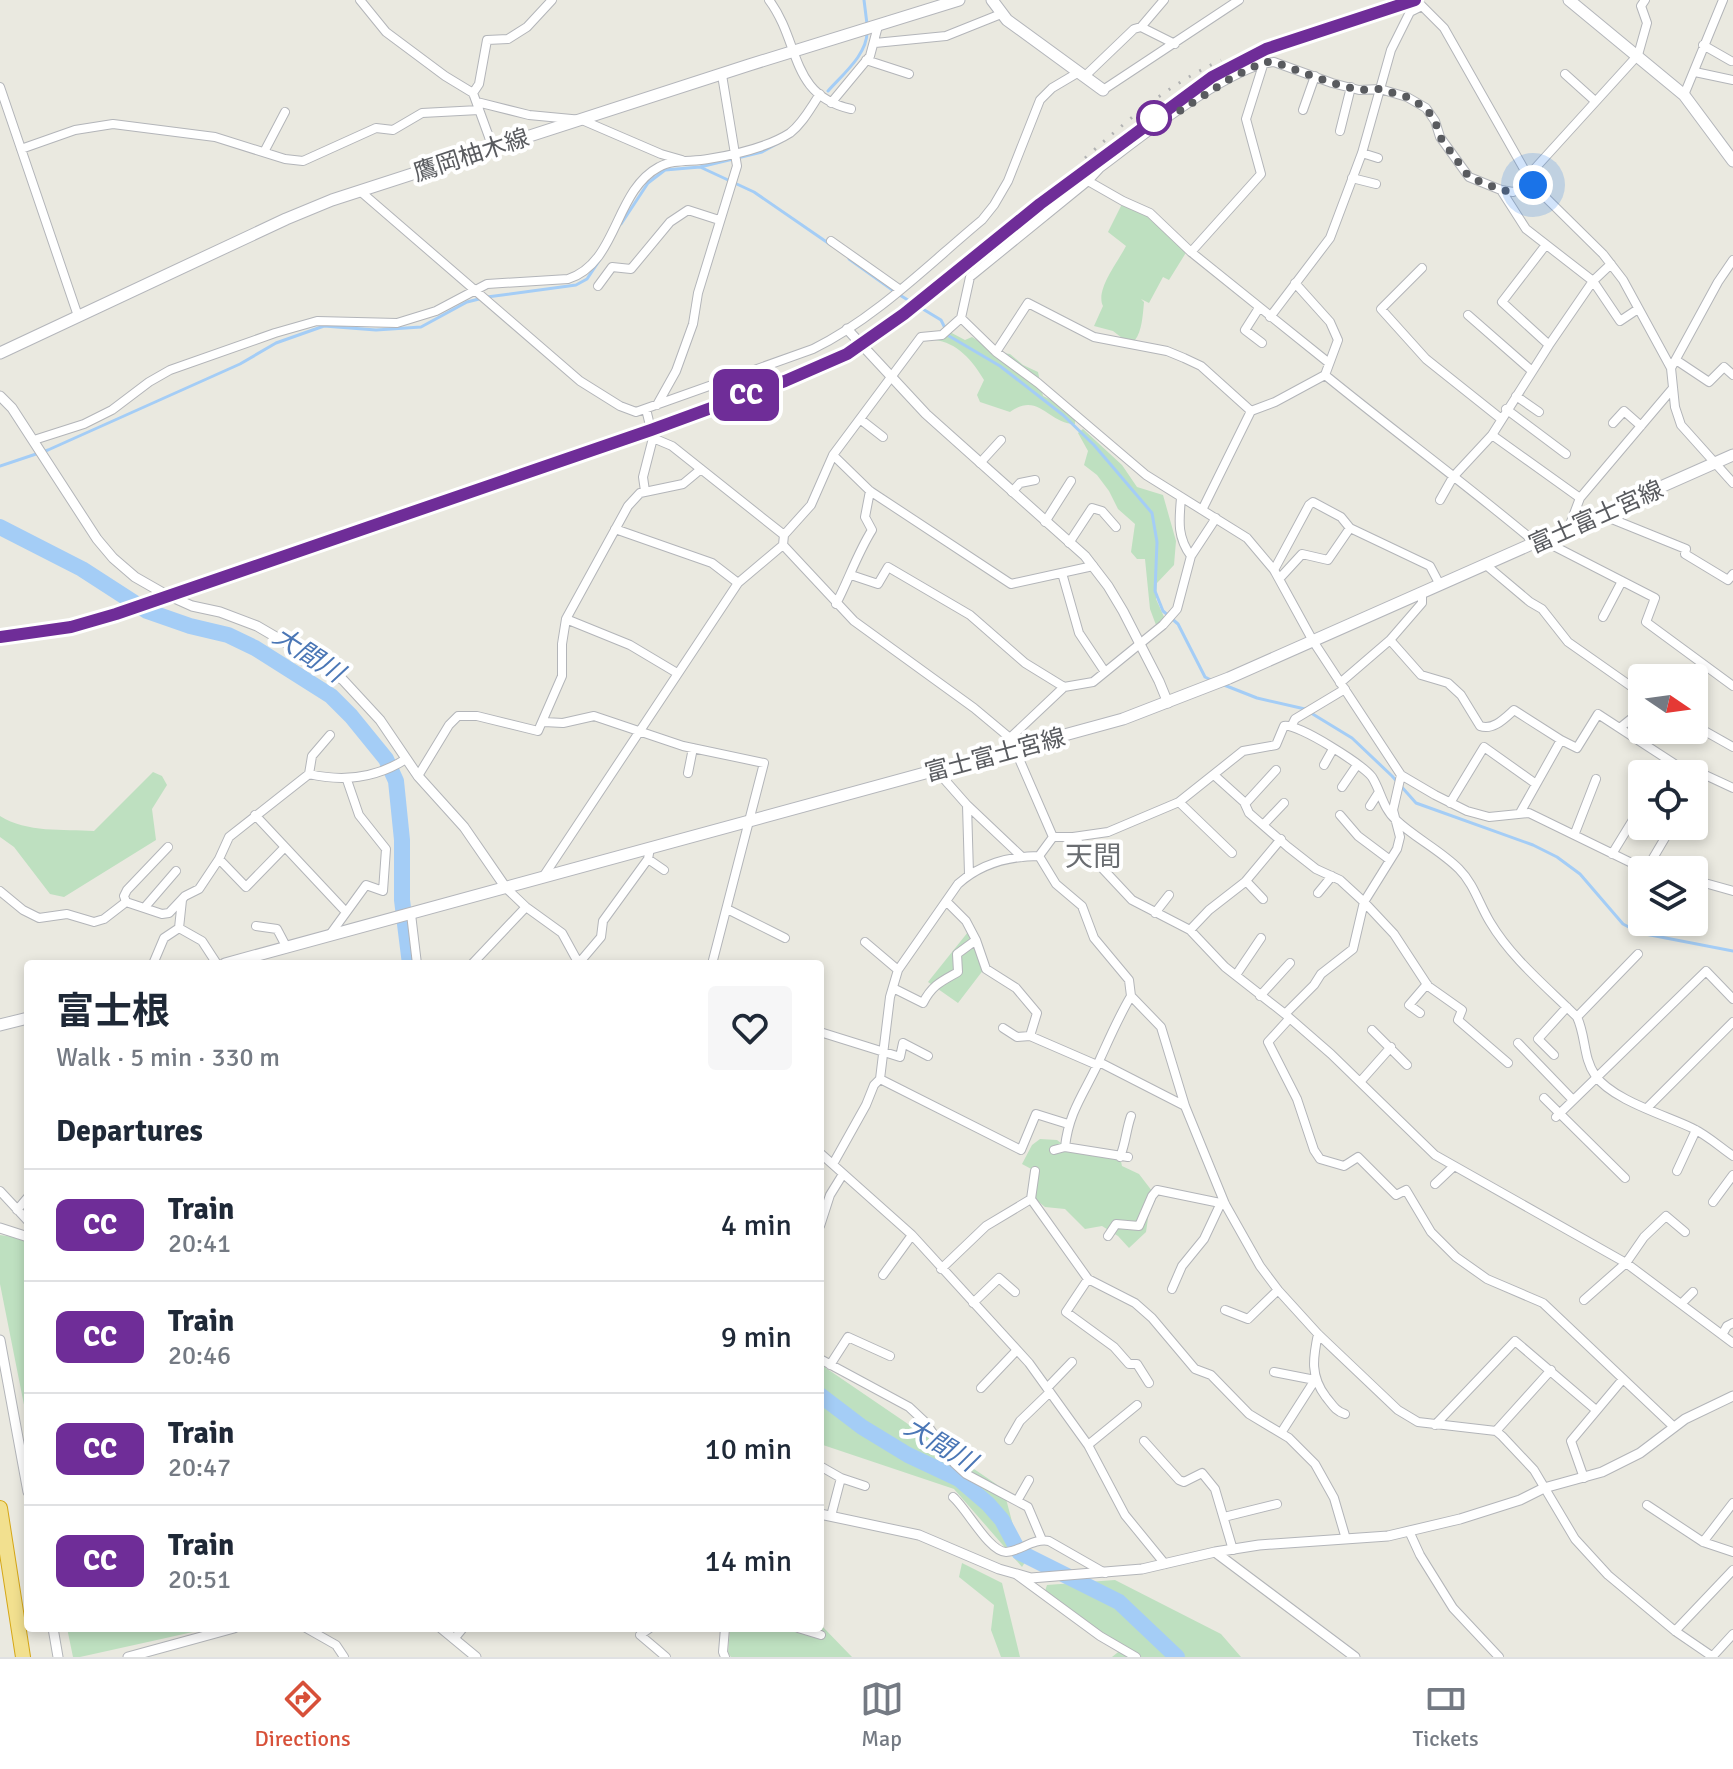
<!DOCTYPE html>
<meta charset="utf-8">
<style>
:root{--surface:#fff;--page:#f6f6f7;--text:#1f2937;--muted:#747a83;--line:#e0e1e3;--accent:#d75039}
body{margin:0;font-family:Signika,"Noto Sans JP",sans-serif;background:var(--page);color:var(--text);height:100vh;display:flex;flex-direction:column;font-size:30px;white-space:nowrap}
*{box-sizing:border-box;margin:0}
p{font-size:26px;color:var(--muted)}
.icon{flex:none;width:44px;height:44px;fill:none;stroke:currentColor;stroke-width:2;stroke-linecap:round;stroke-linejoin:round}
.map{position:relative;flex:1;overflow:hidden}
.sheet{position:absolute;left:24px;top:960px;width:800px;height:672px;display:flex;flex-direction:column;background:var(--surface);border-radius:8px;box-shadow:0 4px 12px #0003}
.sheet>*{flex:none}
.badge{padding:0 16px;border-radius:12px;font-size:28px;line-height:52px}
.needle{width:52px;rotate:103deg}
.tools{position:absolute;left:1628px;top:664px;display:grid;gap:16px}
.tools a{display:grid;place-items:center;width:80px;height:80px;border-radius:8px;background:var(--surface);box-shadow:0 4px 12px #0003;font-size:40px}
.you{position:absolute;width:40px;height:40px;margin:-20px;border:6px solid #fff;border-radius:50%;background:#1a73e8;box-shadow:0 0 0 12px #1a73e833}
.map>.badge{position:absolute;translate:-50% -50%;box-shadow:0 0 0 4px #fff}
h2{padding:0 32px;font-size:30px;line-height:72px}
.round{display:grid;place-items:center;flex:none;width:84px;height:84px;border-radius:8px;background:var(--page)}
.overview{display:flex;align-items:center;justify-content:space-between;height:136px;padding:0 32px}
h1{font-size:38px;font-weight:700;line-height:60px}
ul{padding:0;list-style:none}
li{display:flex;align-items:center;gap:24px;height:112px;padding:0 32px;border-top:2px solid var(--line)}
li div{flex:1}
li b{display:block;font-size:30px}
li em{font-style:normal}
li .badge{min-width:88px;font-weight:700;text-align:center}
.tabs{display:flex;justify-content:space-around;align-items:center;height:112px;border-top:2px solid var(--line);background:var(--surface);font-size:22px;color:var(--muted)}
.tabs a{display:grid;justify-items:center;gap:4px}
.tabs .selected{color:var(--accent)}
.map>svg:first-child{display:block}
.green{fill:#bee0c0}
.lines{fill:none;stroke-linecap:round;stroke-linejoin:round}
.stream{stroke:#a4cdf6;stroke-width:3}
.river{stroke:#a4cdf6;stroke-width:16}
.minor-casing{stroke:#b3b5b9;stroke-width:10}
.tertiary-casing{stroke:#b3b5b9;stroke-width:11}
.secondary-casing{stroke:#b4b6bb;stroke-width:13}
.motorway-casing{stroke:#d5a615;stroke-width:16}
.minor{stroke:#fff;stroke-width:8}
.tertiary{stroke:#fff;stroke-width:9}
.secondary{stroke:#fff;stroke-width:11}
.motorway{stroke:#f2e08f;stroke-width:14}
.rail{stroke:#b1b2b2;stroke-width:3;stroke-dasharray:2 10;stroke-linecap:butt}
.line-casing{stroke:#fff;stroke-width:18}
.line{stroke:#6f2d98;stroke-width:12}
.walk{stroke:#595b5f;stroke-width:8;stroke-dasharray:0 14.4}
.stop-dot{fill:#fff;stroke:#6f2d98;stroke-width:4}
.labels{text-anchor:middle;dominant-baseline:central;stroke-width:8;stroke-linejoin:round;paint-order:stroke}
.street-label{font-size:24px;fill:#595b5f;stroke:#fff}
.water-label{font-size:26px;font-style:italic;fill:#4b77b6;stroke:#fff}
.quarter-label{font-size:28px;fill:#6a6d71;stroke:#fff}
</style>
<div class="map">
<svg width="1733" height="1657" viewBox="0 0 1733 1657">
<rect width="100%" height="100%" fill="#eae9e0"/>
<!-- green -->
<path class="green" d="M1123 202 1148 215 1187 251 1169 280 1163 277 1149 303 1141 299 1144 302C1143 313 1142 332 1135 340L1126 341 1113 331 1094 326 1103 306C1095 290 1118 262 1126 246L1108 232Z
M948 331 965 340 972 337 996 352 1010 354 1023 365 1038 372 1043 396 1064 406 1070 405 1080 413 1075 416V424C1048 424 1039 391 1010 412L980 402 977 395 984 380C973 361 957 342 934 340Z
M1083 429 1122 465 1137 487 1163 495 1176 541 1174 565 1157 583 1156 599 1165 619 1156 625 1150 609 1145 559H1137L1131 552 1135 524 1118 509 1109 491 1097 475 1084 465 1088 451 1078 433Z
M153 772 162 776 167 785 152 809 156 840 64 897 50 894 14 847 0 837V816C27 833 63 829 94 831Z
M968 932 984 969 958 1003 928 982Z
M1040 1139 1057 1140 1071 1151 1120 1157 1122 1166 1139 1174 1152 1191 1146 1232 1129 1248 1118 1236 1102 1226 1085 1229 1065 1209 1045 1207 1035 1199V1171L1022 1164 1032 1145Z
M0 1235 20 1238 28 1244V1425L0 1284Z
M820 1364 996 1484 1005 1495 1014 1529 1027 1559 1022 1567 954 1489 820 1444Z
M962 1563 1002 1583 1020 1657H1001L991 1630 994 1605 959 1577Z
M1115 1580 1221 1634 1241 1657H1112L1122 1649 1045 1591 1047 1585Z
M820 1624 852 1657H731L728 1653 730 1628H820Z
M67 1628H211L80 1657H73Z"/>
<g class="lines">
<!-- stream -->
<path class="stream" d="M864 0 867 24
M828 91C842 75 868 54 867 31
M700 167 754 192 831 245
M621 224 648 183 665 170 700 167 762 152 782 141
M849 259 898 294 941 320 949 336 1000 366 1063 415 1094 445 1152 513 1157 542 1155 591 1163 611 1178 624 1205 677 1213 681
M487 297 576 285 587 279 601 258
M0 466 48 450 240 364 276 343 324 326 376 330 421 327 467 302 479 299
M1224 685 1257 698 1305 709
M1311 713 1352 738 1392 776 1416 803 1533 845 1557 857 1580 874 1623 924 1640 933 1733 951"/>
<!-- river -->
<path class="river" d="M0 527 82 569 147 611 190 626 228 635 255 648 331 696 351 716 386 759 396 781 402 840V900L410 964
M820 1395 862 1427 908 1455 959 1479 988 1504 1002 1520 1019 1552 1119 1602 1177 1657"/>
<defs>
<path id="minor" d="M360 0 386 32 445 76 473 93 493 148
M769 0C801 43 789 95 851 109
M1422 6 1444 28 1533 185 1603 254 1623 280 1671 368 1675 407 1681 425 1733 483
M1141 27 1164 0
M875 43 946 36 1001 14
M1703 45 1731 61
M866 60 909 74
M1695 72 1733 80
M1565 74 1595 101
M1085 76 1134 29 1141 27 1175 44
M0 87 78 316
M1103 90 1239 0
M473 93 479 84 487 40 508 39 527 27 552 0
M1684 95 1723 0
M477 102 529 115 582 120 661 154 682 160
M831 103 870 56 878 26
M1303 110 1315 76
M1340 131 1351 87
M21 149 75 130 113 124 215 137 285 159 303 161 376 128 393 130 422 113 479 110
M264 152 285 112
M1362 153 1378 158
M1528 176 1638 55 1647 23 1641 6 1645 0
M1352 178 1376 184
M1088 181 1123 201 1150 213 1191 252 1329 363
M1501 190 1526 229 1593 281 1620 321 1638 309
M360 191 580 381 620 406 636 412 813 349C876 318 929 264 982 220L994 205 1008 181 1040 100 1052 88 1079 72
M831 241 899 289
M1545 246 1502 302 1549 345
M1191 252 1261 174 1246 119 1264 62
M1422 268 1381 309 1426 359 1500 418
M1295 283 1330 322 1338 340 1325 375C1395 432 1467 485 1536 543
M598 286 612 267 631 269 670 222 688 210 719 220
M1259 308 1245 330 1262 343
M1468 315 1532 371
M1270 317 1330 238 1362 153 1391 50 1410 12 1422 6
M961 318 996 352 1038 383 1146 475 1247 538 1274 570 1313 641 1401 775 1435 795 1467 811 1489 817 1529 813 1646 870
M996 352 1028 303 1094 337 1167 351 1184 358 1201 366 1251 411 1275 402 1325 375
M1676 360 1709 382 1724 367 1733 375
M1671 368 1718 282 1733 260
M1516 396 1539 412
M657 405 676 371 693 324 698 293 737 166 722 75
M646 409 653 438 672 446 784 535 783 545 854 621 974 708 1010 738 1053 837
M1506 409 1566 454
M860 419 883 437
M1613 423 1624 411 1641 426
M1492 435 1580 498
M34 440 84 424 112 410 149 382 170 370 275 333 317 321 397 323 436 311 487 284 568 279C618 263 614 191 659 167 673 159 693 162 708 159 733 155 768 147 790 133 803 123 811 107 820 94
M833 455 870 491 1011 584 1093 566
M980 463 1001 440
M645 491 643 477 653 438
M1012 492 1020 483 1035 480
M1440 500 1453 477 1492 435 1549 345 1593 281 1611 264
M1203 508 1251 411
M1602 515 1686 549 1685 554 1728 580 1733 574
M1045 522 1071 481
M1569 527 1580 498 1673 388
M615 529 712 563 738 583
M784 535 811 505 833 455 921 337 942 335 961 318 970 277 1088 181 1100 168C1139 139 1229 66 1274 62L1332 83 1359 90 1380 89 1407 97 1426 108 1435 121 1440 137 1469 177 1501 190 1513 192 1533 185
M1544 541 1655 598 1646 622 1733 686
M1069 543 1092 508 1102 511 1116 527
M1191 556 1216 518
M1486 565 1530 602 1542 609 1568 642 1642 694
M1274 570 1309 505 1313 502 1341 517 1350 528 1430 566 1440 585
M1062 573 1079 633 1105 672
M851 575 878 584 888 567 970 615 1025 663 1064 687
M1279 579 1302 554 1328 560 1350 528
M836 604C849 579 857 554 872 530L865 517 870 491
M1603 617 1622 581
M566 619 630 645 677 673
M1390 640 1421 675 1448 683 1461 695 1480 726C1493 731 1505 718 1514 710L1561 740
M1340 683 1390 640 1422 603V593
M544 722 563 723 594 716 683 746 764 763 712 964
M1292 725 1295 719 1345 689
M1694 725 1733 747
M1621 727 1642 710
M1010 738 1064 687 1093 682 1163 625 1177 609 1191 556C1177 537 1179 521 1181 498
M1324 765 1333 749
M937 771 967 805 969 874
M688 773 693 748
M309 774 312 756 330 735
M1662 774 1669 762
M1214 775 1244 802 1249 813 1288 847 1316 869 1340 880 1364 902 1394 934 1428 986 1462 1010 1458 1020 1508 1063
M1694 775 1703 774 1733 788
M418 776 449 725 458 716H477L538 731 562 676V644L566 619 628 506 640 493 683 484 701 469
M1342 787 1357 765
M1179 802 1232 853
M1450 803 1484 747 1536 784
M1245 804 1276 770
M967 805 1022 857
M1370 806 1379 792
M1520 813 1561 740 1577 748 1598 714 1690 774
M255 815 345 911
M1340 815 1358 836 1390 860
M1264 824 1284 803
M1575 833 1596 779
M1053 837H1073L1132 900 1190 930 1225 967 1285 1014 1331 1054 1435 1155 1626 1263 1733 1343
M1073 837 1108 832 1179 802 1243 751 1276 745 1284 726C1298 723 1363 765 1372 777 1381 791 1383 809 1396 820 1415 838 1440 850 1459 869 1474 884 1479 904 1490 922 1512 959 1547 987 1577 1017 1586 1036 1583 1058 1595 1075 1612 1100 1665 1115 1692 1128 1707 1135 1720 1147 1733 1156
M1612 854 1642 805
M1039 856 1056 884 1082 906 1094 938 1129 980 1131 996 1161 1027 1185 1106 1225 1204 1260 1266 1278 1290 1318 1334 1398 1410 1418 1422 1496 1431 1502 1436 1534 1470 1575 1539 1608 1575 1675 1631 1713 1657
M219 859 246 887 285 847
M648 859 664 870
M1646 870 1672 826
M543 877 738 583 783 545
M1694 880 1733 891
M1246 881 1263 899
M506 888 526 907 562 933 579 964
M0 891 23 910 39 918 67 914 94 922 104 919 126 902 162 914 169 913 185 896 199 889 219 859 229 837 309 774C343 782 376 778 406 759
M1318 893 1332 876
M182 900 179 928 202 941 217 964
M126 902 124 896 127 890 168 847
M948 903 966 921 976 940 986 969 1016 988 1037 1013 1030 1036
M145 907 176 871
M727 909 785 938
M1155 913 1169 895
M411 914 417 964
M256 926 277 929 287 948
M1190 930 1209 910 1245 882 1281 839
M329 936 366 885 383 891 386 849 359 815 347 780
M865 942 898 970
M579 963 601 937 603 921 648 859 650 848
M153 964 164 938 179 928
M472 964 526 907
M1236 975 1261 938
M893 988 923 1003C932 985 942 981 958 972L957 954 976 940
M1260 996 1290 963
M1420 1013 1409 1005 1427 984
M1285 1014 1314 985 1321 974 1353 949 1364 902 1397 849 1400 837 1393 810 1401 775
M1577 1017 1638 954
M1289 1019 1268 1042 1297 1099 1314 1150 1320 1159 1344 1166 1358 1157 1396 1195 1406 1190 1431 1232 1456 1257 1487 1279 1543 1303 1674 1427
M1003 1028 1017 1037 1030 1036 1097 1065
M1372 1030 1407 1065
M820 1032 900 1057 903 1043 928 1056
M1518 1043 1573 1100
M1554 1055 1538 1039 1567 1007
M1099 1062 1185 1106
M880 1079 1021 1150 1036 1114 1068 1124
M1360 1082 1391 1047
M1544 1098 1625 1178
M1647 1108 1733 1022
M1556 1117 1706 971 1733 999
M1065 1147 1128 1157
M1054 1150 1065 1147C1069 1110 1086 1091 1100 1059 1110 1037 1119 1016 1131 996
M820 1153 912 1235 1029 1363 1088 1445 1125 1515 1165 1564
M1120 1157C1126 1142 1126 1130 1131 1116
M833 1164 866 1105 874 1085 880 1079 890 997 898 970 958 884C980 864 1010 856 1039 856L1053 837
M1677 1171 1696 1130
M1435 1184 1453 1167
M0 1191 28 1221
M1031 1199 1088 1279 1135 1303 1152 1318 1195 1369 1211 1375 1249 1414 1289 1438 1315 1464 1334 1498 1346 1539
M1713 1202 1733 1175
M17 1210 28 1197
M820 1226 830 1195 843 1174
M1108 1236 1116 1224 1139 1226 1152 1196 1157 1190 1225 1204
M941 1269 986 1226 1031 1199 1035 1171
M883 1275 912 1235
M1088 1279 1066 1312 1114 1347 1129 1364H1137L1149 1383
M1172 1289 1182 1266 1204 1239 1220 1205
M1584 1300 1626 1263 1644 1237 1666 1216 1685 1232
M973 1303 999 1278 1015 1292
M1681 1304 1693 1292
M1225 1310 1248 1319 1278 1290
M1318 1334C1313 1358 1310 1376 1326 1397 1332 1404 1335 1411 1345 1414
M1722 1335 1727 1326 1733 1323
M820 1359 909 1407 925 1422 954 1463 966 1474 1028 1507 1042 1540
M830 1365 848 1337 890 1356
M1274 1372 1315 1380 1281 1433
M981 1388 1017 1350
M1047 1388 1072 1362
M1435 1425 1515 1341 1596 1410
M1496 1431 1551 1370
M1009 1440 1020 1421 1050 1392
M1144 1441 1179 1480 1184 1482 1202 1473 1215 1489 1233 1550
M1088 1445 1137 1405
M820 1466 841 1478 865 1486
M1584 1478 1571 1441 1623 1379
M953 1497C967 1509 989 1552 1006 1552 1021 1551 1033 1538 1049 1541L1105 1573
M1017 1501 1029 1480
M1647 1505 1703 1542 1733 1552
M831 1516 841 1478
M1224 1517 1277 1504
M1409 1531 1420 1555 1453 1608 1499 1657
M1703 1542 1733 1503
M1017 1575 1100 1636 1136 1657
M306 1628 336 1645 344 1657
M650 1628 640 1635 666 1657
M725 1628 723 1652 725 1657
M798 1628 821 1635
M1675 1631 1733 1570
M454 1639 463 1628
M1712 1657 1733 1634"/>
<path id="tertiary" d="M847 329 926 414 1085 556 1108 586 1123 611 1159 681 1168 703
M0 396 12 408 97 539 113 558 135 577 163 593 192 606 220 612 257 626 317 661 343 680 380 720 418 776 464 827 506 888
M0 1228 28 1237
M0 1340 28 1492
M820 1514 919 1535 999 1569 1031 1578 1142 1569 1215 1552 1259 1545 1388 1536 1460 1519 1520 1500 1544 1488 1602 1472 1640 1453 1685 1419 1733 1396
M1215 1552 1355 1657
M53 1628 58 1657
M441 1628 476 1657
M128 1657 234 1628"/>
<path id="secondary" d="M992 0 1007 20 1103 90
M1569 0 1684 95 1733 161
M0 353 286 219 332 200 749 65 959 0
M225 964 1123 719 1229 678 1733 455
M0 1025 28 1018"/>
<path id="motorway" d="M0 1508 23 1657"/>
</defs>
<!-- minor casing -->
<use href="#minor" class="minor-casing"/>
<!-- tertiary casing -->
<use href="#tertiary" class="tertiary-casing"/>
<!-- secondary casing -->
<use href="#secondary" class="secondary-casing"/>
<!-- motorway casing -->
<use href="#motorway" class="motorway-casing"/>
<!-- minor -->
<use href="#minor" class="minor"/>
<!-- tertiary -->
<use href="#tertiary" class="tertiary"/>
<!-- secondary -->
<use href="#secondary" class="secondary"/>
<!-- motorway -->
<use href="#motorway" class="motorway"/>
<!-- rail -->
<path class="rail" d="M1085 158C1130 118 1166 86 1221 60
M0 637 71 627 116 614 651 430 785 381 847 354 904 314 1040 204 1212 77 1266 49 1322 28 1415 0"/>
</g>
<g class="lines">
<defs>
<path id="line" d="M0 637 71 627 116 614 651 430 785 381 847 354 904 314 1040 204 1212 77 1266 49 1415 0"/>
</defs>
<!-- line casing -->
<use href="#line" class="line-casing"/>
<!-- line -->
<use href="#line" class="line"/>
<!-- walk -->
<path class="walk" d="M1154 118 1167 119 1233 77 1264 62H1274L1332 83 1359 90 1380 89 1407 97 1426 108 1435 121 1440 137 1469 177 1501 190 1513 192 1533 185"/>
</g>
<!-- markers -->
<circle class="stop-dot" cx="1154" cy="118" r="16"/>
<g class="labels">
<!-- street labels -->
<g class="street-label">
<text transform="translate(471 155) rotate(-18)">鷹岡柚木線</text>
<text transform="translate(1596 517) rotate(-24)">富士富士宮線</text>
<text transform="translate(995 755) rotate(-15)">富士富士宮線</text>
</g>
<!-- water labels -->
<g class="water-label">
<text transform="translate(308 655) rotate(33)">大間川</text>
<text transform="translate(940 1445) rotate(31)">大間川</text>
</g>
<!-- quarter labels -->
<g class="quarter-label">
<text x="1093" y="857">天間</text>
</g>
</g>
</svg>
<div class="tools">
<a><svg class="needle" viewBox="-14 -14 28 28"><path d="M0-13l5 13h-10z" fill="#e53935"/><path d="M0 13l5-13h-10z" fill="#747a83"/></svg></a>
<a><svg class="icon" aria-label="locate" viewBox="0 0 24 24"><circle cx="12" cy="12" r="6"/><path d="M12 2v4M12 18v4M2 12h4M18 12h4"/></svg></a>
<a><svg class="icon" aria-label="layers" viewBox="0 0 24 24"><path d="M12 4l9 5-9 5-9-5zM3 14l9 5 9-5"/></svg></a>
</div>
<div class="you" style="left:1533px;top:185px"></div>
<b class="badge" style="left:746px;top:395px;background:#6f2d98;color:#fff">CC</b>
<section class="sheet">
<div class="overview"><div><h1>富士根</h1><p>Walk · 5 min · 330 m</p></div><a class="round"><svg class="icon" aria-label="heart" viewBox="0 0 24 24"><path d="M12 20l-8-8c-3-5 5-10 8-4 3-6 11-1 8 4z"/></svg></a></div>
<h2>Departures</h2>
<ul>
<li><span class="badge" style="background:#6f2d98;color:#fff">CC</span><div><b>Train</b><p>20:41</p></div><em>4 min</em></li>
<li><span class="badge" style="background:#6f2d98;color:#fff">CC</span><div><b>Train</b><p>20:46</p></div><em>9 min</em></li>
<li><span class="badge" style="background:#6f2d98;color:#fff">CC</span><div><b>Train</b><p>20:47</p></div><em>10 min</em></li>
<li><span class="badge" style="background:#6f2d98;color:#fff">CC</span><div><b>Train</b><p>20:51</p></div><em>14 min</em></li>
</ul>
</section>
</div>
<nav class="tabs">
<a class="selected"><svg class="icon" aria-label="directions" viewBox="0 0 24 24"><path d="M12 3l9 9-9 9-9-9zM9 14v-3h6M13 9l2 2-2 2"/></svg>Directions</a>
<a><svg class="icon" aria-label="map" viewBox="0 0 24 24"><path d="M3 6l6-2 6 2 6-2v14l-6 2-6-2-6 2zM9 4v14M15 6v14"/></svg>Map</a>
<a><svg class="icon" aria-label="tickets" viewBox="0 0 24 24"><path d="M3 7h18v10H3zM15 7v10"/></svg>Tickets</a>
</nav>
